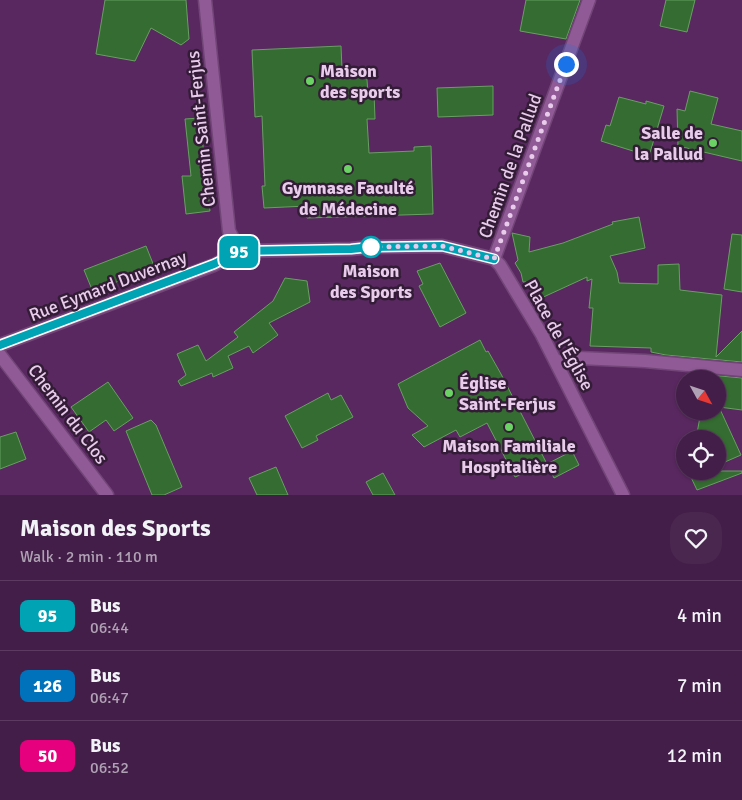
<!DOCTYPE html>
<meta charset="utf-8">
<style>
:root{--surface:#431e48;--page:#4a274f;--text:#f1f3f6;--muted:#afa2b4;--line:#5b3c60}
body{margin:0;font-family:Signika,sans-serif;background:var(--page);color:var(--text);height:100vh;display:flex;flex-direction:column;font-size:19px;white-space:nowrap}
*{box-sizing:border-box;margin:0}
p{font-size:16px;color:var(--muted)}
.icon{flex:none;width:28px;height:28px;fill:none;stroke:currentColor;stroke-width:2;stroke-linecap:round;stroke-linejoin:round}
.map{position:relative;height:495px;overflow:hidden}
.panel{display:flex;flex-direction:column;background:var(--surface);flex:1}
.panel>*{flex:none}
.badge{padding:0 10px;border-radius:8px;font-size:18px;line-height:32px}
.needle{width:32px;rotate:130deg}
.fabs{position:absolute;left:676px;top:370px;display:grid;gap:10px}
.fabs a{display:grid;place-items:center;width:50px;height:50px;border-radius:50%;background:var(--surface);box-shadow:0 1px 4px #0004,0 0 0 1px var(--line);font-size:25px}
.you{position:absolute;width:25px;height:25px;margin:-12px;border:4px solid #fff;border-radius:50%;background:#1a73e8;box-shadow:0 0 0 8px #1a73e833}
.map>.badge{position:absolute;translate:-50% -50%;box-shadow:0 0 0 2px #fff}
.round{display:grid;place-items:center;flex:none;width:52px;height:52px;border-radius:20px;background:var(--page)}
.headline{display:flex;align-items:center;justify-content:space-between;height:85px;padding:0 20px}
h1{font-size:24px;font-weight:800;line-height:38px}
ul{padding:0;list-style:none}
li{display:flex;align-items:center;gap:15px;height:70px;padding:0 20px;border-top:1px solid var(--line)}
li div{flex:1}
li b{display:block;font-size:19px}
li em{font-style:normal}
li .badge{min-width:55px;font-weight:700;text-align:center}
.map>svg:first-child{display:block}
.building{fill:#356c31;stroke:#67a062}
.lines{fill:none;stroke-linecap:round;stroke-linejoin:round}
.street-casing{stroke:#714576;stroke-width:15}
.street{stroke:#8f5a96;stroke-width:12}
.line-casing{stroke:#fff;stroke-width:11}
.line{stroke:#00a3b4;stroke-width:8}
.walk{stroke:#e9ccec;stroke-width:5;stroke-dasharray:0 9}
.poi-dot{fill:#6ad363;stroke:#331d36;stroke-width:2}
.stop-dot{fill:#fff;stroke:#00a3b4;stroke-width:2.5}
.labels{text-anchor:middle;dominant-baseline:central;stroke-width:5;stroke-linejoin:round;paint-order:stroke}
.poi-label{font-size:18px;font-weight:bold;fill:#e9ccec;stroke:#331d36;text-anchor:start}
.street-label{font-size:18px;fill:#e9ccec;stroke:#331d36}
.stop-label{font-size:18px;font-weight:bold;fill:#e9ccec;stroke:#331d36}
</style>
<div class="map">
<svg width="742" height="495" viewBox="0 0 742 495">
<rect width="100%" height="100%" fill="#592860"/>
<!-- building -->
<path class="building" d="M105 0H186L189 39 181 45 151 28 135 61 96 54Z
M526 0H580L566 39 520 31Z
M666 0H695L687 32 660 26Z
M341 46 342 69 366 67 368 93H374L375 119H367L369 153 414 151V147L431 146 433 214 307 218V206L264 208 262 186H265L262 116 255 117 252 50Z
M493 86V115L438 117 437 88Z
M690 91 718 98 711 124 742 131V161L678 146 677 109 685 111Z
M619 97 646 104V101L664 106 649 156 601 141 606 125 610 126Z
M200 118 210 211 186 214 182 176H191L185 119Z
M639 217 645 248 610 256 617 272 619 283 658 284V265L679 264 680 290 722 295 716 357 742 331V362L666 355 651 352V348L590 346 593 308H589L592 279 587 281V277L537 300 526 282H523L521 273 515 263 518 260 512 233 530 237 529 252 563 243 613 224 612 222Z
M732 234 742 235V292L724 289Z
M146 246 154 266 93 292 84 270Z
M440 263 466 313 440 327 419 286 423 284 417 271Z
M285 278 307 281 310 302 269 323 278 335 253 353 249 346 228 356 233 368 213 377 212 373 181 386 178 381 186 375 177 354 198 345 206 361 238 337 234 332 273 301Z
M480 340 486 352 488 351 501 374 547 464 515 477 487 423 460 437 456 430 424 447 412 435 428 426 408 408 398 384Z
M699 374 742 378V410L719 407 741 455 718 465V439H696L701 411H718V379H695Z
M108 382 133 418 114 431 106 420 89 432 71 407Z
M328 393 331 400 341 395 353 417 316 436 318 440 302 448 285 416Z
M151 420 156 425 182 487 164 495H152L126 431Z
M16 432 26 459 0 469V437Z
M572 451 579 465 554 478 547 464Z
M276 467 288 495H257L249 478Z
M688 471H742V473L697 490Z
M383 473 395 495H373L366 482Z"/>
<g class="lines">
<defs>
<path id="street" d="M205 0 229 231 240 251
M494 259 589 0
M494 259 500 265 542 335 623 495
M0 345 214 265 240 251 351 249 371 247 442 246 494 259
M0 355 107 495
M556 362 579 358 645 361 742 370"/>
</defs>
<!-- street casing -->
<use href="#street" class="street-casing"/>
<!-- street -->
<use href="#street" class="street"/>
</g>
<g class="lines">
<defs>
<path id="line" d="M0 345 214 264 240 251 351 249 371 247 442 246 494 259"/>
</defs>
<!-- line casing -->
<use href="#line" class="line-casing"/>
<!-- line -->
<use href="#line" class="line"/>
<!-- walk -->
<path class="walk" d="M371 247 442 246 494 259 566 64"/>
</g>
<!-- markers -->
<g class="poi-dot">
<circle cx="310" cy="81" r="5"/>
<circle cx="713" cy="143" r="5"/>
<circle cx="348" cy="169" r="5"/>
<circle cx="449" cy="393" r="5"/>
<circle cx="509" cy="427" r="5"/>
</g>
<circle class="stop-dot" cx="371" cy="247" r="10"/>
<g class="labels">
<!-- poi labels -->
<g class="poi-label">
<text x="320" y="71">Maison<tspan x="320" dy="21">des sports</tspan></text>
<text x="703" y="133" text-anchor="end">Salle de<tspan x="703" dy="21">la Pallud</tspan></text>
<text x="348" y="188" text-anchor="middle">Gymnase Faculté<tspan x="348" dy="21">de Médecine</tspan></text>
<text x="459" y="383">Église<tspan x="459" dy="21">Saint-Ferjus</tspan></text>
<text x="509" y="446" text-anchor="middle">Maison Familiale<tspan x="509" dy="21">Hospitalière</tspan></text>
</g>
<!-- street labels -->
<g class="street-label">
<text transform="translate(201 129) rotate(-96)">Chemin Saint-Ferjus</text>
<text transform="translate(510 166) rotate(-70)">Chemin de la Pallud</text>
<text transform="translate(108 286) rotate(-21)">Rue Eymard Duvernay</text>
<text transform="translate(559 335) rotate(61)">Place de l'Église</text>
<text transform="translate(68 414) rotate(53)">Chemin du Clos</text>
</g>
<!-- stop labels -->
<g class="stop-label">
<text x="371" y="271">Maison<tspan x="371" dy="21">des Sports</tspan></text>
</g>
</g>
</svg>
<div class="fabs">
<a><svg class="needle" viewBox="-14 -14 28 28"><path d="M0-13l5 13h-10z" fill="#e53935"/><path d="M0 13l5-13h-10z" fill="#afa2b4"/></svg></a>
<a><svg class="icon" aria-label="locate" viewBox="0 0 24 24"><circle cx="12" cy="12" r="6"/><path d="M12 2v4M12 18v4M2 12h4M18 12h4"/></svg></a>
</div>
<div class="you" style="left:566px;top:64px"></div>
<b class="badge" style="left:239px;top:252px;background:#00a3b4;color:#fff">95</b>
</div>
<section class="panel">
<div class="headline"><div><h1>Maison des Sports</h1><p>Walk · 2 min · 110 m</p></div><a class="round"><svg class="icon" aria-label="heart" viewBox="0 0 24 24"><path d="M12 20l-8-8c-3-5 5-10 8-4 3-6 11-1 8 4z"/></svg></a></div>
<ul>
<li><span class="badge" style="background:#00a3b4;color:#fff">95</span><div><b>Bus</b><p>06:44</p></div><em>4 min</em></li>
<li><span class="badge" style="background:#0072bc;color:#fff">126</span><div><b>Bus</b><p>06:47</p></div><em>7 min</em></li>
<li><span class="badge" style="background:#e6007e;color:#fff">50</span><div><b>Bus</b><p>06:52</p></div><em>12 min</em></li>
</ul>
</section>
